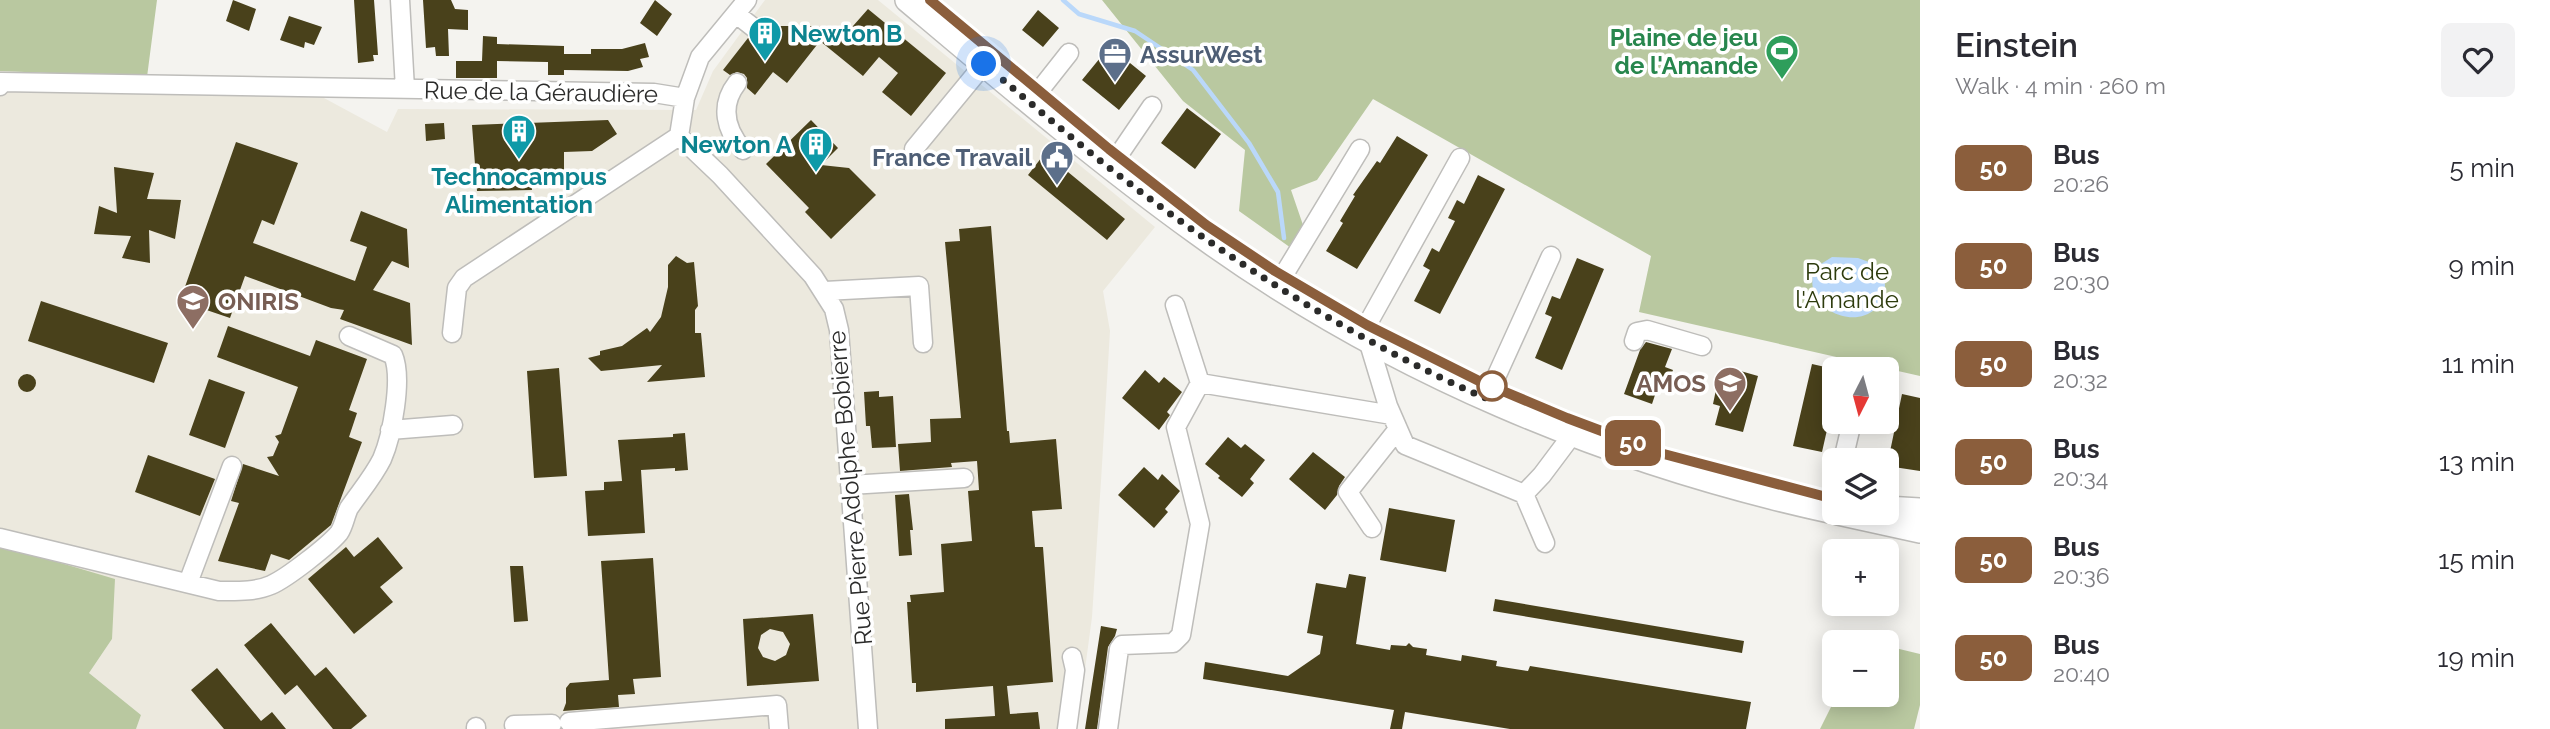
<!DOCTYPE html>
<meta charset="utf-8">
<style>
:root{--surface:#fff;--page:#f2f2f3;--text:#2b2b33;--muted:#7c7c81}
body{margin:0;font-family:Raleway,sans-serif;background:var(--page);color:var(--text);height:100vh;display:flex;flex-direction:column;font-size:26px;white-space:nowrap}
*{box-sizing:border-box;margin:0}
p{font-size:23px;color:var(--muted)}
.icon{flex:none;width:38px;height:38px;fill:none;stroke:currentColor;stroke-width:2;stroke-linecap:round;stroke-linejoin:round}
.map{position:relative;flex:1;overflow:hidden}
.sheet{display:flex;flex-direction:column;background:var(--surface);width:630px}
.sheet>*{flex:none}
.badge{padding:0 14px;border-radius:10px;font-size:24px;line-height:46px}
.needle{width:46px;rotate:186deg}
.controls{position:absolute;left:1822px;top:357px;display:grid;gap:14px}
.controls a{display:grid;place-items:center;width:77px;height:77px;border-radius:10px;background:var(--surface);box-shadow:0 4px 18px #0003;font-size:35px}
.you{position:absolute;width:35px;height:35px;margin:-18px;border:5px solid #fff;border-radius:50%;background:#1a73e8;box-shadow:0 0 0 10px #1a73e833}
.map>.badge{position:absolute;translate:-50% -50%;box-shadow:0 0 0 4px #fff}
.round{display:grid;place-items:center;flex:none;width:74px;height:74px;border-radius:10px;background:var(--page)}
.head{display:flex;align-items:center;justify-content:space-between;height:119px;padding:0 35px}
h1{font-size:33px;font-weight:600;line-height:52px}
ul{padding:0;list-style:none}
li{display:flex;align-items:center;gap:21px;height:98px;padding:0 35px}
li div{flex:1}
li b{display:block;font-size:26px}
li em{font-style:normal}
li .badge{min-width:77px;font-weight:700;text-align:center}
main{display:flex;flex:1;min-height:0}
.map>svg:first-child{display:block}
.built{fill:#ece9de}
.green{fill:#b9c8a0}
.water{fill:#bad8fa}
.lines{fill:none;stroke-linecap:round;stroke-linejoin:round}
.stream{stroke:#bad8fa;stroke-width:4.5}
.building{fill:#49411b;fill-rule:evenodd}
.minor-casing{stroke:#bebdba;stroke-width:21}
.major-casing{stroke:#bebdba;stroke-width:26}
.minor{stroke:#fff;stroke-width:18}
.major{stroke:#fff;stroke-width:23}
.line-casing{stroke:#fff;stroke-width:16}
.line{stroke:#8b5e3c;stroke-width:10}
.walk{stroke:#2b2b2a;stroke-width:7;stroke-dasharray:0 12.6}
.stop-dot{fill:#fff;stroke:#8b5e3c;stroke-width:3.5}
.labels{text-anchor:middle;dominant-baseline:central;stroke-width:7;stroke-linejoin:round;paint-order:stroke}
.culture-label{font-size:24px;font-weight:bold;fill:#0d838f;stroke:#fff;text-anchor:start}
.leisure-label{font-size:24px;font-weight:bold;fill:#27864d;stroke:#fff;text-anchor:end}
.service-label{font-size:24px;font-weight:bold;fill:#4e5e75;stroke:#fff;text-anchor:start}
.street-label{font-size:24px;fill:#2b2b2a;stroke:#fff}
.park-label{font-size:24px;fill:#2d3b0d;stroke:#fff}
.education-label{font-size:24px;font-weight:bold;fill:#785e54;stroke:#fff;text-anchor:start}
</style>
<main>
<div class="map">
<svg width="1920" height="729" viewBox="0 0 1920 729">
<rect width="100%" height="100%" fill="#f4f3ef"/>
<!-- built -->
<path class="built" d="M765 0H878L1155 227 1103 291 1110 331 1101 481 1092 617 1077 729H136L141 715 89 673 112 639 0 545V71L147 77H323L324 98 387 132 398 109 696 110 713 71Z"/>
<!-- green -->
<path class="green" d="M0 0H157L147 77 0 71Z
M1102 0H1920V376L1639 312 1651 256 1373 99 1317 180 1291 190 1303 225 1291 248 1239 211 1245 150 1183 101Z
M0 545 115 579 112 639 89 673 141 715 136 729H0Z
M1887 646 1920 654V705L1914 729H1820L1837 695H1886Z"/>
<!-- water -->
<path class="water" d="M1832 257 1858 258 1877 265C1879 271 1885 279 1885 285 1884 328 1827 326 1814 291 1811 285 1813 276 1813 269Z"/>
<g class="lines">
<!-- stream -->
<path class="stream" d="M1063 0 1079 14 1135 31 1193 70 1249 143 1278 192 1284 238"/>
</g>
<!-- building -->
<path class="building" d="M233 0 256 9 249 31 226 21Z
M354 0H374L378 55H373L374 61 358 63Z
M423 0H451L455 9 468 10V30L448 29 449 56H436L435 47 426 48Z
M655 0 672 14 657 36 640 23Z
M868 9 946 73 911 116 882 92 898 73 879 57 863 76 820 41 787 83 773 72 755 95 747 88V78L744 74 737 72 730 75 723 70 748 38 758 39 762 35 765 29 762 20 765 17 777 26H853Z
M1038 10 1059 28 1043 47 1022 30Z
M289 16 322 27 314 45 305 42 304 48 280 40Z
M483 36 497 37V44L564 46V54H591V49H622L645 43 649 57 640 59 643 67 628 71 564 70V75H548V62L497 61V78H456V61H482Z
M1114 41 1130 63 1146 76 1119 110 1082 80Z
M1187 108 1221 134 1195 169 1161 143Z
M608 120 617 134 592 151 564 152V170L531 171 532 190 477 191 472 125Z
M811 120 838 148 821 165 849 168 876 195 831 239 805 212 809 208 766 164Z
M444 123 445 139 426 141 425 124Z
M1397 136 1428 155 1357 269 1326 251 1343 223 1340 221 1355 196 1353 195 1377 161 1380 163Z
M236 142 298 163 274 225 262 220 253 243 355 281 367 247 350 241 361 211 407 229 409 268 392 261 373 290 410 303 412 345 340 319 344 310 331 308 245 276 230 318 180 301Z
M1045 153 1125 219 1107 240 1028 175Z
M114 167 154 173 147 199 181 200 175 239 149 230 150 263 122 258 131 236 94 234 99 206 117 213Z
M1478 175 1505 189 1440 314 1414 301 1430 270 1423 266 1432 248 1439 252 1455 221 1448 218 1457 200 1464 204Z
M991 226 1007 431H1009L1010 443 1056 439 1062 509 1032 511 1035 547H1043L1053 682 1007 686 1010 714 1038 712 1040 729H945V719L995 716 993 686 916 692V683H912L907 602H911L910 595 944 592 941 544 972 541 968 491 979 490 977 461 951 463 952 467 900 471 898 444 931 442 930 419 961 418 945 242 960 241 959 229Z
M676 256 687 263 694 262 698 306 695 310V333H701L705 377 647 382 662 365 601 371 588 358 600 355V351L622 346 647 328 650 332 661 317 668 287V265Z
M1577 258 1604 269 1562 370 1535 358 1552 317 1545 314 1552 296 1560 299Z
M41 301 168 343 154 383 28 341Z
M228 326 310 356 316 340 367 359 349 410 357 413 349 437 362 442 331 525 289 560 271 554 265 571 218 561 239 503 231 501 243 464 279 476 267 457 273 456 279 442 275 436 281 434 298 387 217 357Z
M1646 342 1672 349 1665 367 1673 370 1666 389 1658 386 1652 404 1624 394 1640 350Z
M1812 364 1834 369V422L1829 421 1822 452 1793 446Z
M559 368 567 476 534 478 527 371Z
M1730 368 1758 376 1743 432 1715 425 1720 406 1713 404 1717 385 1725 387Z
M1145 370 1159 383 1164 377 1182 392 1167 412 1170 415 1159 430 1122 398Z
M18 383a9 9 0 1 1 18 0a9 9 0 1 1-18 0Z
M209 379 245 392 225 448 189 435Z
M879 391V397L893 396 896 447 872 448 870 426H866L864 392Z
M1902 394 1920 398V471L1887 466Z
M685 433 688 470 675 471V468L641 470 645 533 588 536 585 491 604 490V482L622 481 618 440 673 437V434Z
M1228 437 1241 448 1245 444 1265 460 1250 479 1254 483 1242 497 1218 478 1220 476 1205 464Z
M1313 452 1345 477 1339 486 1337 495 1325 510 1289 479Z
M148 455 215 479 200 516 135 492Z
M1144 467 1158 480 1162 474 1180 491 1165 509 1168 512 1154 528 1118 495Z
M909 494 913 530H910L912 555 899 556 895 495Z
M1389 508 1455 520 1446 572 1380 560Z
M378 537 403 568 380 587 393 602 354 634 308 579 346 547 354 557Z
M653 558 661 677 633 679 635 694 618 695 619 707 563 711 566 703V688L570 683 609 680 601 561Z
M510 566H523L528 621 514 622Z
M1349 574 1366 577 1356 644 1390 650 1391 645 1406 646 1409 643 1413 647 1427 649 1426 655 1461 661 1462 655 1497 661 1496 666 1528 671 1530 666 1751 702 1746 729H1510L1405 712 1402 729H1390L1394 710 1203 679 1205 662 1288 676 1320 654 1323 636 1307 633 1316 583 1346 588Z
M1495 599 1744 641 1742 653 1493 611Z
M813 614 819 681 747 686 743 619ZM770 629 783 632 790 644 786 655 775 661 763 657 758 648 761 635Z
M271 623 315 676 326 667 367 716 351 729H333L297 685 285 695 244 645Z
M1101 626 1117 629 1115 636 1108 647 1097 729H1085Z
M217 668 261 721 272 712 286 729H224L191 690Z"/>
<g class="lines">
<defs>
<path id="minor" d="M400 0 405 89
M747 0 700 57 685 98 679 136 720 175 813 276 834 309 839 330 868 729
M736 14 754 28
M737 83C719 106 726 130 743 150
M0 86 1 82 654 93 685 98
M1039 91 1069 53
M914 149 984 64
M1118 156 1152 106
M1283 276 1360 149
M825 291 919 286 923 343
M1175 305 1200 383 1392 415
M1367 325 1460 158
M452 333 457 288 464 278 679 136
M1368 340 1388 406 1405 445 1524 494 1542 475 1572 435
M1634 341 1637 332 1647 330 1702 346
M1492 386 1551 256
M390 430 453 425
M1843 460 1852 422
M850 485 964 478
M1524 494 1545 543
M1372 528 1348 492 1398 429
M0 538 219 591C236 591 255 592 271 585 287 578 328 546 339 533 344 526 345 516 349 508 360 492 373 477 382 459 392 436 403 378 393 355L349 336
M188 583 232 466
M569 722 777 705 779 729
M514 725 552 724
M476 727V729
M1067 729 1075 670 1072 657
M1108 729 1119 649 1122 645 1173 643 1181 635 1200 524 1176 427 1200 383"/>
<path id="major" d="M907 0C1002 80 1097 161 1197 233 1386 370 1607 463 1834 512
M1886 508 1920 510
M1838 513 1920 531"/>
</defs>
<!-- minor casing -->
<use href="#minor" class="minor-casing"/>
<!-- major casing -->
<use href="#major" class="major-casing"/>
<!-- minor -->
<use href="#minor" class="minor"/>
<!-- major -->
<use href="#major" class="major"/>
</g>
<g class="lines">
<defs>
<path id="line" d="M930 0 1109 149 1206 225 1275 271 1367 325 1479 381 1567 418 1660 453 1834 499"/>
</defs>
<!-- line casing -->
<use href="#line" class="line-casing"/>
<!-- line -->
<use href="#line" class="line"/>
<!-- walk -->
<path class="walk" d="M984 64C1025 98 1065 133 1107 166 1223 257 1350 338 1485 398L1492 386"/>
</g>
<!-- icons -->
<defs>
<symbol id="building-pin" viewBox="-11 -11 22 30"><path d="M0 17L-7.5 6A9.5 9.5 0 1 1 7.5 6Z" fill="#0f9aa8" stroke="#fff"/><path d="M-4-6H4V6H1V3H-1V6H-4ZM-2.5-4.3h1.7v1.8h-1.7ZM.8-4.3h1.7v1.8H.8ZM-2.5-1h1.7V.8h-1.7ZM.8-1h1.7V.8H.8Z" fill="#fff"/></symbol>
<symbol id="stadium-pin" viewBox="-11 -11 22 30"><path d="M0 17L-7.5 6A9.5 9.5 0 1 1 7.5 6Z" fill="#2e9e5b" stroke="#fff"/><path d="M0-5a6.5 5 0 1 0 0 10a6.5 5 0 1 0 0-10ZM-3.5-1.8h7v3.6h-7Z" fill="#fff"/></symbol>
<symbol id="office-pin" viewBox="-11 -11 22 30"><path d="M0 17L-7.5 6A9.5 9.5 0 1 1 7.5 6Z" fill="#5c6f8a" stroke="#fff"/><path d="M-6-3h4V-5.5h4V-3h4V5H-6ZM-1-4.5V-3h2v-1.5ZM-6 0V1H6V0Z" fill="#fff"/></symbol>
<symbol id="civic-pin" viewBox="-11 -11 22 30"><path d="M0 17L-7.5 6A9.5 9.5 0 1 1 7.5 6Z" fill="#5c6f8a" stroke="#fff"/><path d="M-.6-6.5H3V-4.5H.6V-3L4-1V1h2V6H-6V1h2V-1L-.6-3ZM-1.2 2.5V6h2.4V2.5Z" fill="#fff"/></symbol>
<symbol id="university-pin" viewBox="-11 -11 22 30"><path d="M0 17L-7.5 6A9.5 9.5 0 1 1 7.5 6Z" fill="#8d6e63" stroke="#fff"/><path d="M0-5L7-2L0 1L-7-2ZM-4 1L0 2.5L4 1V4Q0 6-4 4Z" fill="#fff"/></symbol>
<symbol id="school-pin" viewBox="-11 -11 22 30"><path d="M0 17L-7.5 6A9.5 9.5 0 1 1 7.5 6Z" fill="#8d6e63" stroke="#fff"/><path d="M0-5L7-2L0 1L-7-2ZM-4 1L0 2.5L4 1V4Q0 6-4 4Z" fill="#fff"/></symbol>
</defs>
<g fill-rule="evenodd">
<use href="#building-pin" x="746" y="14" width="38" height="52"/>
<use href="#stadium-pin" x="1763" y="32" width="38" height="52"/>
<use href="#office-pin" x="1096" y="35" width="38" height="52"/>
<use href="#building-pin" x="500" y="112" width="38" height="52"/>
<use href="#building-pin" x="797" y="125" width="38" height="52"/>
<use href="#civic-pin" x="1038" y="138" width="38" height="52"/>
<use href="#university-pin" x="174" y="282" width="38" height="52"/>
<use href="#school-pin" x="1711" y="364" width="38" height="52"/>
</g>
<!-- markers -->
<circle class="stop-dot" cx="1492" cy="386" r="14"/>
<g class="labels">
<!-- culture labels -->
<g class="culture-label">
<text x="790" y="33">Newton B</text>
<text x="792" y="144" text-anchor="end">Newton A</text>
<text x="519" y="176" text-anchor="middle">Technocampus<tspan x="519" dy="28">Alimentation</tspan></text>
</g>
<!-- leisure labels -->
<g class="leisure-label">
<text x="1758" y="37">Plaine de jeu<tspan x="1758" dy="28">de l'Amande</tspan></text>
</g>
<!-- service labels -->
<g class="service-label">
<text x="1140" y="54">AssurWest</text>
<text x="1032" y="157" text-anchor="end">France Travail</text>
</g>
<!-- street labels -->
<g class="street-label">
<text transform="translate(541 92) rotate(1)">Rue de la Géraudière</text>
<text transform="translate(850 488) rotate(-95)">Rue Pierre Adolphe Bobierre</text>
</g>
<!-- park labels -->
<g class="park-label">
<text x="1847" y="271">Parc de<tspan x="1847" dy="28">l'Amande</tspan></text>
</g>
<!-- education labels -->
<g class="education-label">
<text x="218" y="301">ONIRIS</text>
<text x="1706" y="383" text-anchor="end">AMOS</text>
</g>
</g>
</svg>
<div class="controls">
<a><svg class="needle" viewBox="-14 -14 28 28"><path d="M0-13l5 13h-10z" fill="#e53935"/><path d="M0 13l5-13h-10z" fill="#7c7c81"/></svg></a>
<a><svg class="icon" aria-label="layers" viewBox="0 0 24 24"><path d="M12 4l9 5-9 5-9-5zM3 14l9 5 9-5"/></svg></a>
<a>+</a>
<a>−</a>
</div>
<div class="you" style="left:984px;top:64px"></div>
<b class="badge" style="left:1633px;top:443px;background:#8b5e3c;color:#fff">50</b>
</div>
<section class="sheet">
<div class="head"><div><h1>Einstein</h1><p>Walk · 4 min · 260 m</p></div><a class="round"><svg class="icon" aria-label="heart" viewBox="0 0 24 24"><path d="M12 20l-8-8c-3-5 5-10 8-4 3-6 11-1 8 4z"/></svg></a></div>
<ul>
<li><span class="badge" style="background:#8b5e3c;color:#fff">50</span><div><b>Bus</b><p>20:26</p></div><em>5 min</em></li>
<li><span class="badge" style="background:#8b5e3c;color:#fff">50</span><div><b>Bus</b><p>20:30</p></div><em>9 min</em></li>
<li><span class="badge" style="background:#8b5e3c;color:#fff">50</span><div><b>Bus</b><p>20:32</p></div><em>11 min</em></li>
<li><span class="badge" style="background:#8b5e3c;color:#fff">50</span><div><b>Bus</b><p>20:34</p></div><em>13 min</em></li>
<li><span class="badge" style="background:#8b5e3c;color:#fff">50</span><div><b>Bus</b><p>20:36</p></div><em>15 min</em></li>
<li><span class="badge" style="background:#8b5e3c;color:#fff">50</span><div><b>Bus</b><p>20:40</p></div><em>19 min</em></li>
</ul>
</section>
</main>
